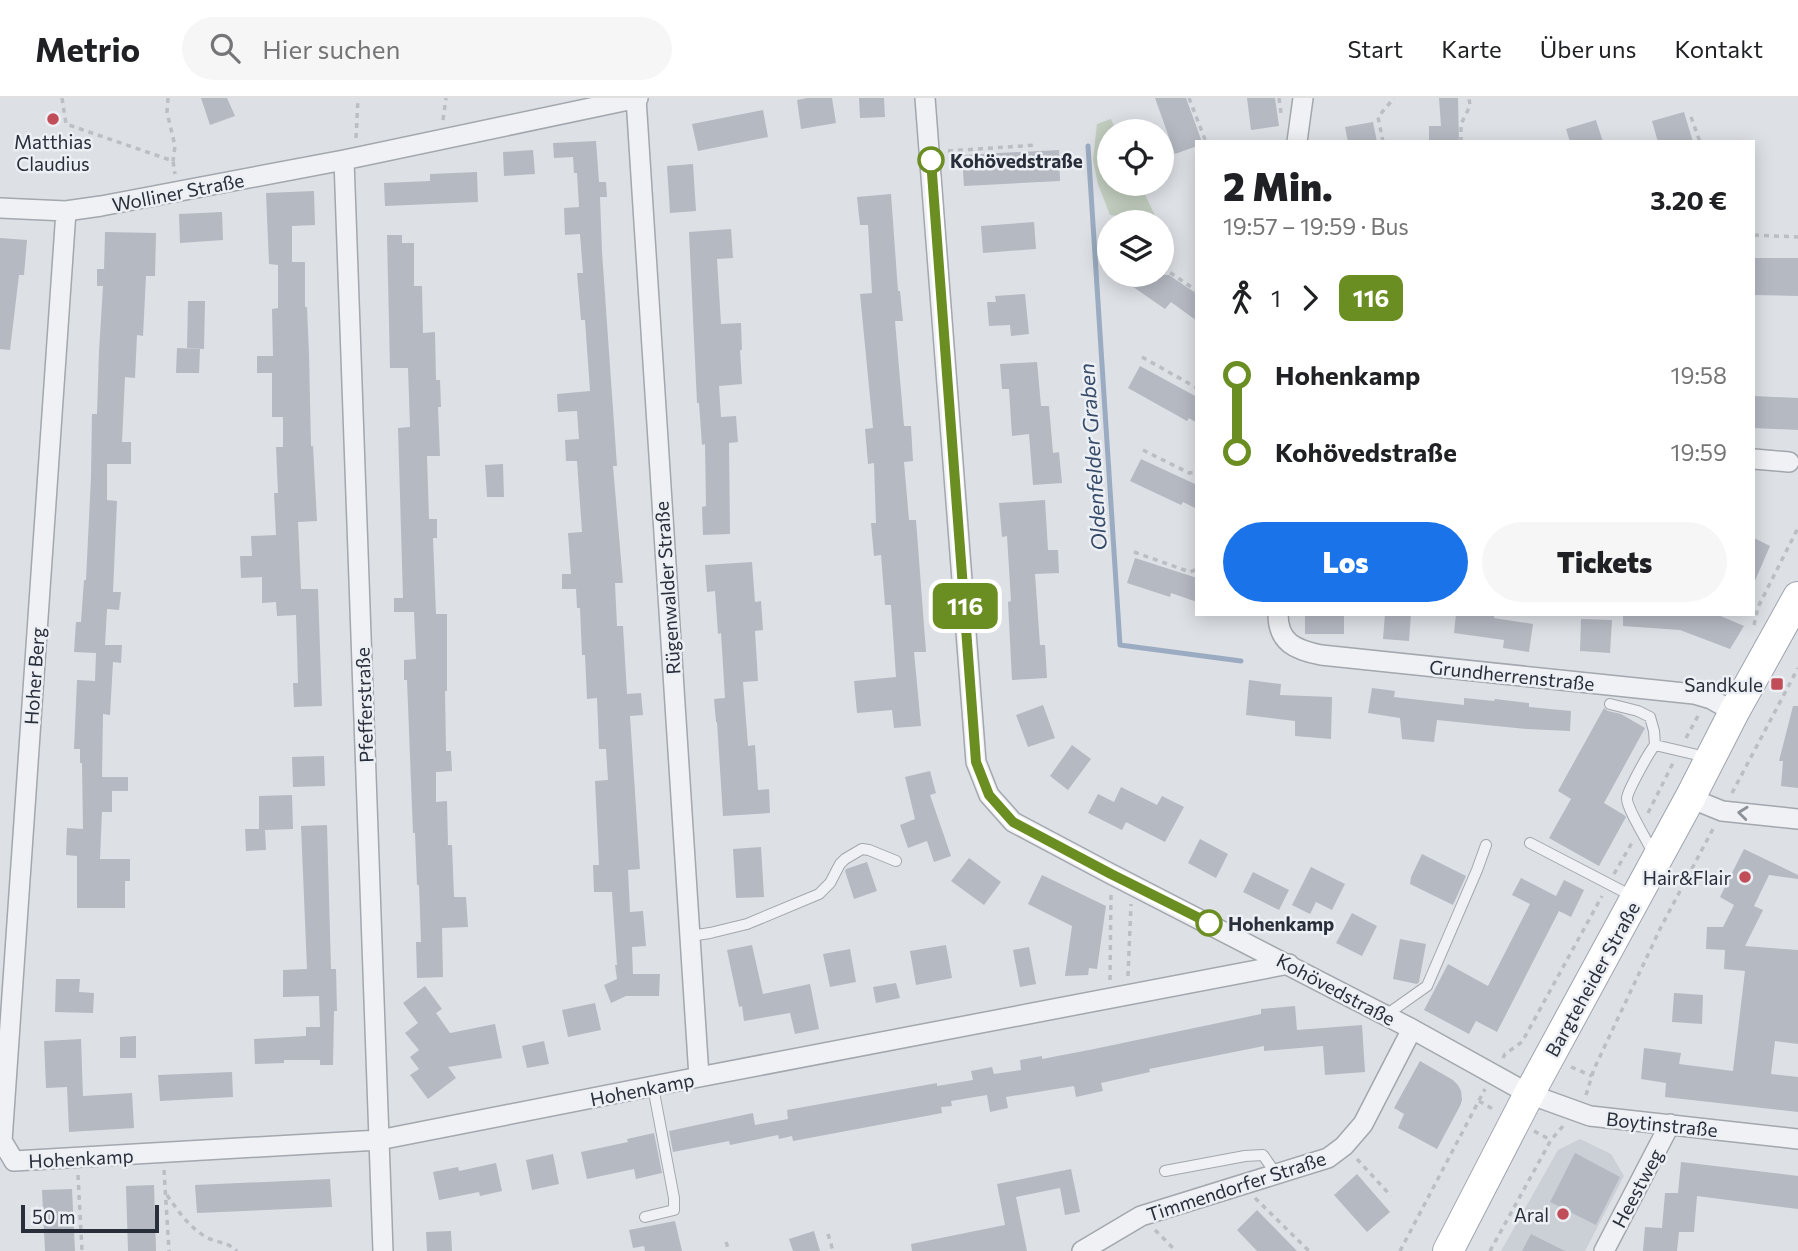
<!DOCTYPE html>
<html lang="de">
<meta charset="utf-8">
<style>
:root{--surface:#fff;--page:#f6f6f6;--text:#202124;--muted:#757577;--line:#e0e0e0;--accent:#1a73e8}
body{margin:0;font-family:Commissioner,sans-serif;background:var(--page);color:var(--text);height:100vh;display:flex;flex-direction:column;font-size:26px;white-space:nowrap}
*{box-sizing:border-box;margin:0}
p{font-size:23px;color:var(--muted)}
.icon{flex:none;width:38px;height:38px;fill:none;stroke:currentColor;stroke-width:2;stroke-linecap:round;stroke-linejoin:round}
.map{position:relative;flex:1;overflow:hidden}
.panel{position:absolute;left:1195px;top:42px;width:560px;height:476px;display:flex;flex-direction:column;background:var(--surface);border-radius:0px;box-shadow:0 4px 18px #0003}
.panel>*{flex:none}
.badge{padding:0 14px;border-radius:10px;font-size:24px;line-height:46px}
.tools{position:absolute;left:1097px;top:21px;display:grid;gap:14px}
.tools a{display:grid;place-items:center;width:77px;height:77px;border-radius:50%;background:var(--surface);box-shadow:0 4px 18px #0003;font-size:35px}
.scale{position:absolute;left:21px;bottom:18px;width:138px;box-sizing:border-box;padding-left:7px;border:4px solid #282e3a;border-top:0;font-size:19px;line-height:24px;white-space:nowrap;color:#282e3a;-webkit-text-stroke:5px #eceff3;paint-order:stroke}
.map>.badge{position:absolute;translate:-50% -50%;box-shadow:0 0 0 4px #fff}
.legs{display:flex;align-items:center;gap:10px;height:77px;padding:0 28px;font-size:23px}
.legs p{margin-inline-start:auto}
.summary{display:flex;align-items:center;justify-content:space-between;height:119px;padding:0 28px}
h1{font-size:38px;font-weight:800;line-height:52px}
.primary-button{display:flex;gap:14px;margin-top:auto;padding:14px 28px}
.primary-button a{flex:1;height:80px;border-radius:42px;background:var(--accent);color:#fff;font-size:28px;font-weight:800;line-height:80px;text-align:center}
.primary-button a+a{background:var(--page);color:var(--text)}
ul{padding:0 28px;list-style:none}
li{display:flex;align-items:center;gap:24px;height:77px;font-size:26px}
li i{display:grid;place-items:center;width:10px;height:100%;margin:0 9px;background:currentColor}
li i::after{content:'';width:18px;height:18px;margin:-9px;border:5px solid;border-radius:50%;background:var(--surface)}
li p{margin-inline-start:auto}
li:first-child i{background:linear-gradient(#0000 50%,currentColor 0)}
li:last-child i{background:linear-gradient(currentColor 50%,#0000 0)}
header{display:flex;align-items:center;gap:42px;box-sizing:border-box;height:98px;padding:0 35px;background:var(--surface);border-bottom:2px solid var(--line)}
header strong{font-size:33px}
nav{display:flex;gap:38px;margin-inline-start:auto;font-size:24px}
.search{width:490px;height:63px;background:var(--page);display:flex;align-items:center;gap:18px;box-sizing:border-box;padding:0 24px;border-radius:38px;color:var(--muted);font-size:26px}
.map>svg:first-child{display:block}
.built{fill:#cbcfd6}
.green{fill:#c2cebf}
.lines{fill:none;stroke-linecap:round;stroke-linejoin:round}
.stream{stroke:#9bacc2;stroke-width:5}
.building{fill:#b5b9c2}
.lane-casing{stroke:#a3a7ae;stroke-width:12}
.street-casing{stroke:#a3a7ae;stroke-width:22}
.primary-casing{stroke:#9ea4b0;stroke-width:32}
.path{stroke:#bbbec4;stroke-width:3.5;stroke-dasharray:5 5;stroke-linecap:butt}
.lane{stroke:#eff1f4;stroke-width:10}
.street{stroke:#eff1f4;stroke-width:19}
.primary{stroke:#fff;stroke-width:30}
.oneway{stroke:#8c9097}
.line-1-casing{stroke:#fff;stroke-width:16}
.line-1{stroke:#6b8e23;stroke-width:10}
.poi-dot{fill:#c04d58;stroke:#eceff3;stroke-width:2.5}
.stop-1-dot{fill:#fff;stroke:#6b8e23;stroke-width:3.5}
.labels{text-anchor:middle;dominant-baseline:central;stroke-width:5;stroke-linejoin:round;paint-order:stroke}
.poi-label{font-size:19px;fill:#282e3a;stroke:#eceff3;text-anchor:end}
.stop-label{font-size:19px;font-weight:bold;fill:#282e3a;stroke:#eceff3;text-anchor:start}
.street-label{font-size:19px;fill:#282e3a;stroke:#eceff3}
.water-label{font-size:21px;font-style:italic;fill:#364b6a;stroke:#eceff3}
</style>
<header>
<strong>Metrio</strong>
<div class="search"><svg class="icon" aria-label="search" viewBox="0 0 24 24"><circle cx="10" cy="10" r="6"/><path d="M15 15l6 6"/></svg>Hier suchen</div>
<nav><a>Start</a><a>Karte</a><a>Über uns</a><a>Kontakt</a></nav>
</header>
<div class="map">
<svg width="1798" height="1153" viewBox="0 0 1798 1153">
<rect width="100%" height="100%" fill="#dde0e5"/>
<!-- built -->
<path class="built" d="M1580 1041 1611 1056 1624 1078 1585 1153H1501L1558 1052Z"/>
<!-- green -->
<path class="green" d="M1111 21 1116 33H1110V86H1140L1158 124H1131L1126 119 1110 117 1098 86 1093 62 1097 26Z"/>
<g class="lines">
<!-- stream -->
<path class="stream" d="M1088 48 1120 547 1241 563"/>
</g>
<!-- building -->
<path class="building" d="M201 0H227L235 18 210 27Z
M807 0H832L836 25 801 31 797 2Z
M859 0H884L885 19 860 20Z
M1155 0H1186L1202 44H1197V48L1175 56Z
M1247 0H1275L1279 28 1251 32Z
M1439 0H1458L1459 44H1429V28H1441Z
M763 12 768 39 698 53 692 26Z
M1684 14 1693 44H1658L1652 23Z
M1596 22 1603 44H1570L1566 31Z
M1373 24 1377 44H1348L1345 29Z
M596 43 599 84H606L607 99H600L602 154 617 368H613L623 485H615L617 528H623L627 596 641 595 643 617 630 618 640 771 628 772 630 814 643 813 646 848 632 849 633 876H660L659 898H626L611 905 604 887 617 881 615 867H617L612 794H594L593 767H599L595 683 608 682 606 651H599L597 600 587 601 585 557H582L580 510H577L576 491H562V476H571L568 435 582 434 577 363H566L565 342 579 341 577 313 558 314 557 296 590 293 585 222H581L577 175H583L580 136 565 137 564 110 579 109 577 75H574L573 59 554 60 553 45Z
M533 52 535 76 504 78 503 54Z
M1059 52 1060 83 964 88 962 57Z
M693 66 696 113 670 115 667 68Z
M477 74 478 104 385 108 384 85 430 83V76Z
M314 93 315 127 292 128V164H305V209H307L309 256 311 348H313L317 423 298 424 301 491H318L322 608 294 609 293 585H298L296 517 277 518 276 504 262 505V479L241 480 240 458H252L251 438 276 437 274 395H278L276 349H283V319H272V275H257V258H273L272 211 278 210V167L269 166 266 95Z
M891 96 898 193H900L903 223H895L904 328H911L913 363 904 364 909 422H916L926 554H914L921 628 894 630 892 612 857 615 854 583 896 579 891 507H885L881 457 874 458 871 425H876L874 365 868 366 865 331 873 330 860 196 872 195 868 127H860L857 99Z
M222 114 223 142 180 145 179 116Z
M1034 124 1036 151 983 155 981 128Z
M731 131 733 160 717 161 721 226 741 225 742 252H740L742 286 719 288 721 319 736 318 738 344 729 345 730 436 703 437 702 409 706 408 705 346 702 347 699 305H697L689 134Z
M105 134 156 135 155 178H146L143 238 137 237 135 280 125 279 122 344H131V366H107V402L117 403 113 494H121L119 512 107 511 105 547H122L121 565 113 564 110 617 103 616 102 679H128V693H112V714H102L100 761H130V783H125V810H77V758L66 757 67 730 83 731 82 665H80V651H74L77 582 95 583 96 555 74 554 76 524H81L84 482H86L91 379 92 316H97L99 254 103 188H97V171H104Z
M387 137H402V145H414V188H422L423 235 435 234 436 282H440L441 309H438L440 358H427L429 421H437V440H433L436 516H447V593H445L446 653H451L452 673 436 674V704L447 703 448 747H452L454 799H466L468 829 442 830 443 879 417 880 416 844H421L419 787H417L415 735H413L407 582H404V562L416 561 414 514H394V500H403L398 330 410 329 408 270H390Z
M0 140 27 142 24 177H19L10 252 0 251Z
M1754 160H1798V198L1754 197Z
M1116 177H1169L1197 196V223L1171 204 1165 211Z
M1025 196 1029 236 1011 238 1010 227 989 228 987 204H996L995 198Z
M188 203H205L204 251 187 250Z
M177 250 200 251 199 275H176Z
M1037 264 1041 308H1049L1053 355 1059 354 1062 385 1033 387 1029 336 1012 338 1009 291H1002L1000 266Z
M1140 268 1197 299V325L1189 320 1187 323 1128 290Z
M1754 298 1798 300V332L1754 330Z
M1141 361 1197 387V411L1183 404 1181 407 1130 383Z
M503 366 504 399H487L485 367Z
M1045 402 1048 452H1058L1059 475 1035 476 1040 547H1045L1047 580 1012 582 1008 504 1011 503 1007 438 1002 439 999 405Z
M1754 440 1770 448 1754 485Z
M1135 460 1197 480V504L1171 495 1170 499 1127 485Z
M752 464 755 504 761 503 763 532 755 533 758 583 743 584 748 648 755 647 758 692 769 691 770 715 723 718 717 624H716L714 601 725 600 721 535 718 536 715 493 707 494 705 467Z
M1305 516H1344V536H1305Z
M1385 516H1411L1409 543 1383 541Z
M1456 516H1494V520L1533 526 1529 554 1503 550 1504 542 1454 535Z
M1623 516H1716L1744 528 1730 551 1680 532 1623 528Z
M1581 521 1612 522 1610 555 1580 553Z
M1249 582 1281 586 1280 597 1332 599 1331 641 1295 638V623L1246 617Z
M1372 590 1395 593 1394 599 1464 607V600L1494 603 1495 601 1529 605V609L1571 613 1570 633 1527 631 1437 622 1434 644 1402 641 1400 620 1368 615Z
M1043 607 1055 640 1028 649 1016 617Z
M1793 608H1798V690L1781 688 1783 663H1779Z
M1604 610 1608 613 1621 616 1645 630 1604 705 1624 717 1626 719 1599 768 1549 740 1571 701 1558 693Z
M1072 647 1091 661 1068 692 1050 678Z
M324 658 325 688 293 689 292 659Z
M930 673 936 695 930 697 951 758 934 764 927 743 908 750 900 727 915 721 905 679Z
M1121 689 1157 707 1162 698 1184 709 1165 744 1126 724 1122 732 1088 715 1098 696 1114 704Z
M292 697 293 731 265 732 266 752 246 753 245 731H259V698Z
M327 727 331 871H336L337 913H334L333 967H320V962H284V965L255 966 254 941 306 938V929H320L319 898 283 899V872L307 871 301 728Z
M1200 741 1228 756 1216 780 1188 765Z
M761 749 764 799 736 800 733 751Z
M1744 751 1798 777V781L1769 777 1754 808 1763 812 1745 848 1798 852V946L1775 943 1771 976 1798 979V1014L1665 999 1666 985 1641 981 1644 950 1681 955 1679 966 1733 973 1745 873 1724 871 1725 852 1706 851 1707 829H1723L1734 807 1720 799Z
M1422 756 1466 778 1453 807 1410 786 1411 779Z
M969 760 1001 784 984 807 951 783Z
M867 764 877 793 854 801 845 773 846 771Z
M1311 769 1345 786 1332 812 1316 804 1310 816 1292 807Z
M1253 774 1289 792 1279 812 1243 794Z
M1042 777 1106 808 1097 871 1089 870 1088 877 1065 878 1072 828 1028 806Z
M1521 780 1556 798 1564 782 1584 792 1571 819 1559 813 1497 934 1476 923 1469 936 1424 912 1448 866 1488 888 1530 806 1512 797Z
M1352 815 1377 828 1362 858 1336 845Z
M1400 841 1426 846 1419 884 1417 886 1393 881Z
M752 847 763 896 810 886 819 931 795 936 790 915 744 923 742 908 739 909 727 852Z
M946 847 952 880 916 887 910 853Z
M1029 849 1036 886 1020 889 1013 852Z
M850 851 856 884 830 889 823 856Z
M56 881H80L79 894 94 895 93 915 55 914Z
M896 885 900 900 876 905 873 889Z
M425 888 442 911 436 915 450 935 495 926 502 960 448 969 456 980 428 1001 410 977 419 971 410 959 419 952 405 935 418 925 403 905Z
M1674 895 1703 897 1702 926 1672 924Z
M595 905 601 932 568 939 562 912Z
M1295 908 1297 932 1362 927 1365 974 1325 977 1323 948 1264 953V948L1149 971 1150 974 1101 985 1103 993 1076 999 1074 988 1006 999 1008 1010 990 1014 987 997 951 1003 952 1008 941 1009 942 1015 793 1043 792 1038 779 1041 778 1037 730 1047 729 1043 673 1054 669 1033 753 1015 755 1027 788 1021 787 1012 937 985V988L973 982 971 973 992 969 994 976 1021 972 1020 962 1042 958V961L1094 951 1261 916V911Z
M136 938V960H120V939Z
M81 941 83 998 132 995 134 1030 69 1034 67 989 46 990 44 943Z
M544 943 549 966 527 970 522 948Z
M1420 963 1453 982 1458 987 1461 993 1462 1002 1460 1008 1437 1051 1398 1030 1404 1016 1394 1010Z
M232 974 233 999 160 1003 158 977Z
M654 1035 662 1075 636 1081 634 1071 587 1081 581 1054 628 1044 627 1041Z
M1575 1055 1620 1079 1596 1127 1550 1104Z
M553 1056 559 1086 532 1092 526 1062Z
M1681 1064 1798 1078V1111L1697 1098 1694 1134H1679L1677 1153H1643L1645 1129 1662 1130 1665 1095H1678Z
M496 1065 502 1093 480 1098 479 1094 439 1102 433 1074 458 1069 459 1073Z
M1071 1071 1080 1114 1065 1117 1060 1090 1016 1099 1027 1153H912L911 1146 1005 1127 997 1086Z
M1357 1076 1390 1114 1367 1134 1334 1097Z
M330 1081 332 1109 197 1115 195 1087Z
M154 1087 156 1153H128L126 1088Z
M72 1091 75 1153H45L42 1092Z
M1257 1112 1297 1153H1257L1237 1132Z
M675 1123 682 1153H645L644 1148 633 1150 629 1132Z
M451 1133 452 1153H427L426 1134Z
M814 1133 820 1153H793L789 1141Z
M1531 1136 1565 1153H1522Z"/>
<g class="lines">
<defs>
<path id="lane" d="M1610 606 1638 613 1650 619 1654 633 1655 647
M1530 745 1632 798
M1653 755C1648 744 1626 709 1627 700 1628 692 1649 654 1655 647L1706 659
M690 838 710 835 747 826 819 796 830 785 840 766 845 761 862 751 869 752 896 763
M1386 917 1427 888 1477 772 1486 747
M1165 1073 1245 1058 1263 1057 1276 1076
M645 1119 674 1112V1100L653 989"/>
<path id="street" d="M636 0 699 979
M925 0 976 664 989 697 1013 724 1111 776 1412 931 1529 996 1590 1018 1798 1041
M1297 44 1303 0
M344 62 383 1153
M0 110 66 113 101 108 344 62 638 0
M66 113 2 1043 14 1063 379 1042 699 979 1289 866
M1754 361 1789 364
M1278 516C1278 545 1296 552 1321 557L1694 596 1711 601 1734 614
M1690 700 1722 713 1798 721
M1082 1153 1141 1118 1328 1060 1344 1048 1363 1026 1412 931
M1604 1153 1670 1026"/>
<path id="primary" d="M1448 1153 1529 996 1690 700 1734 614 1798 499"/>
</defs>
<!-- lane casing -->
<use href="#lane" class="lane-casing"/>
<!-- street casing -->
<use href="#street" class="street-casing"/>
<!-- primary casing -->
<use href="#primary" class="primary-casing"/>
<!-- path -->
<path class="path" d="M62 0 66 26 173 63 175 76
M168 0 167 14 175 48 173 63
M1189 0 1206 44
M1279 0 1281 15
M1691 19 1700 44
M443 22 446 0
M356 40 358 0
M1383 44 1378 19 1394 0
M1461 44V26L1470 8 1469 0
M948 53 1036 47
M1754 137 1798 139
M1162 169 1197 193
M1142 259 1197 290
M1143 352 1189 375 1197 374
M1134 454 1190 474 1197 471
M1754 527 1758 509 1798 430
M1686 640 1699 616
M1732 695 1798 570
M1648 715 1673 665
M1614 776 1633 743
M1128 878 1131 806
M1110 882 1111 795
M1503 960 1505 956 1522 944 1602 798
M1571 969 1592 978
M1586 997 1594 971 1661 829 1714 729
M1479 1003 1496 1013
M1534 1033 1551 1042
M1357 1061 1391 1098
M164 1072 169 1153
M78 1077 82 1153
M167 1097C178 1113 189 1129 206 1139 217 1145 228 1144 237 1153
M1255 1100 1309 1153
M1155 1132 1176 1153
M828 1136 833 1153
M726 1144 729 1153
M1400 1153 1485 991
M1490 1153 1551 1042 1563 1028"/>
<!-- lane -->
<use href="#lane" class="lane"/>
<!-- street -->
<use href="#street" class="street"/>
<!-- primary -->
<use href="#primary" class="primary"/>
</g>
<!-- one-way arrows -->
<defs><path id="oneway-chevron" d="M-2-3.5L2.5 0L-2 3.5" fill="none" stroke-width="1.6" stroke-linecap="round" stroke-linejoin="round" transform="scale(1.75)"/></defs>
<use class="oneway" href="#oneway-chevron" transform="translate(1743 715) rotate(-174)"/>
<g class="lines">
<defs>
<path id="line-1" d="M931 62 976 664 989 697 1013 724 1111 776 1209 825"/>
</defs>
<!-- line-1 casing -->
<use href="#line-1" class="line-1-casing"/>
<!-- line-1 -->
<use href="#line-1" class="line-1"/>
</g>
<!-- markers -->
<g class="poi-dot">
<circle cx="53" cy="21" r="7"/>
<rect x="1770" y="579" width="14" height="14" rx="3.5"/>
<circle cx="1745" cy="779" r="7"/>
<circle cx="1563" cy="1116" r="7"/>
</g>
<g class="stop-1-dot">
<circle cx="931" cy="62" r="12"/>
<circle cx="1209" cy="825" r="12"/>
</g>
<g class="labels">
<!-- poi labels -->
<g class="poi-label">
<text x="53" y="43" text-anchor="middle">Matthias<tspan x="53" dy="22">Claudius</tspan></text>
<text x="1763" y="586">Sandkule</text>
<text x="1731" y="779">Hair&amp;Flair</text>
<text x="1549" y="1116">Aral</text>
</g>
<!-- stop labels -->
<g class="stop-label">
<text x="950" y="62">Kohövedstraße</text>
<text x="1228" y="825">Hohenkamp</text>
</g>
<!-- street labels -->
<g class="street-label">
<text transform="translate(178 94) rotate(-11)">Wolliner Straße</text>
<text transform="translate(667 490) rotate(-94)">Rügenwalder Straße</text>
<text transform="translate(1512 577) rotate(6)">Grundherrenstraße</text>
<text transform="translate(34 578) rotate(-86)">Hoher Berg</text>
<text transform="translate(364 607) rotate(-92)">Pfefferstraße</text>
<text transform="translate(1592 881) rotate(-61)">Bargteheider Straße</text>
<text transform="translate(1336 891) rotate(28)">Kohövedstraße</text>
<text transform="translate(642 991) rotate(-11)">Hohenkamp</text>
<text transform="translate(1662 1026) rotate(6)">Boytinstraße</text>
<text transform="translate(81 1060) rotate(-3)">Hohenkamp</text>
<text transform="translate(1236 1088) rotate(-18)">Timmendorfer Straße</text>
<text transform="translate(1637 1090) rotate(-62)">Heestweg</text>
</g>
<!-- water labels -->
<g class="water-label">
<text transform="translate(1092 359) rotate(-94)">Oldenfelder Graben</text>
</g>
</g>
</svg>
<div class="tools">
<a><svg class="icon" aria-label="locate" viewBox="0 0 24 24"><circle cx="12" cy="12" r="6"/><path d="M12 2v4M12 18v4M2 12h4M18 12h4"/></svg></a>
<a><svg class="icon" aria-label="layers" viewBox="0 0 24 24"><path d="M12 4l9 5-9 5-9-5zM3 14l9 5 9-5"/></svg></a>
</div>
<div class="scale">50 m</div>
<b class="badge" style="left:965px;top:508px;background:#6b8e23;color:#fff">116</b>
<section class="panel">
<div class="summary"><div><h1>2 Min.</h1><p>19:57 – 19:59 · Bus</p></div><b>3.20 €</b></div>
<div class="legs"><svg class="icon" aria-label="walk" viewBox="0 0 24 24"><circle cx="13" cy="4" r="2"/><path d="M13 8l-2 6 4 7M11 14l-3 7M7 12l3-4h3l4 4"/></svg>1<svg class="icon" aria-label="forward" viewBox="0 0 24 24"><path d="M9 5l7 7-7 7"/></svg><b class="badge" style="background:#6b8e23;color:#fff">116</b></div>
<ul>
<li><i style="color:#6b8e23"></i><b>Hohenkamp</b><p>19:58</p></li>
<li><i style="color:#6b8e23"></i><b>Kohövedstraße</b><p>19:59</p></li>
</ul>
<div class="primary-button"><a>Los</a><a>Tickets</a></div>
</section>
</div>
